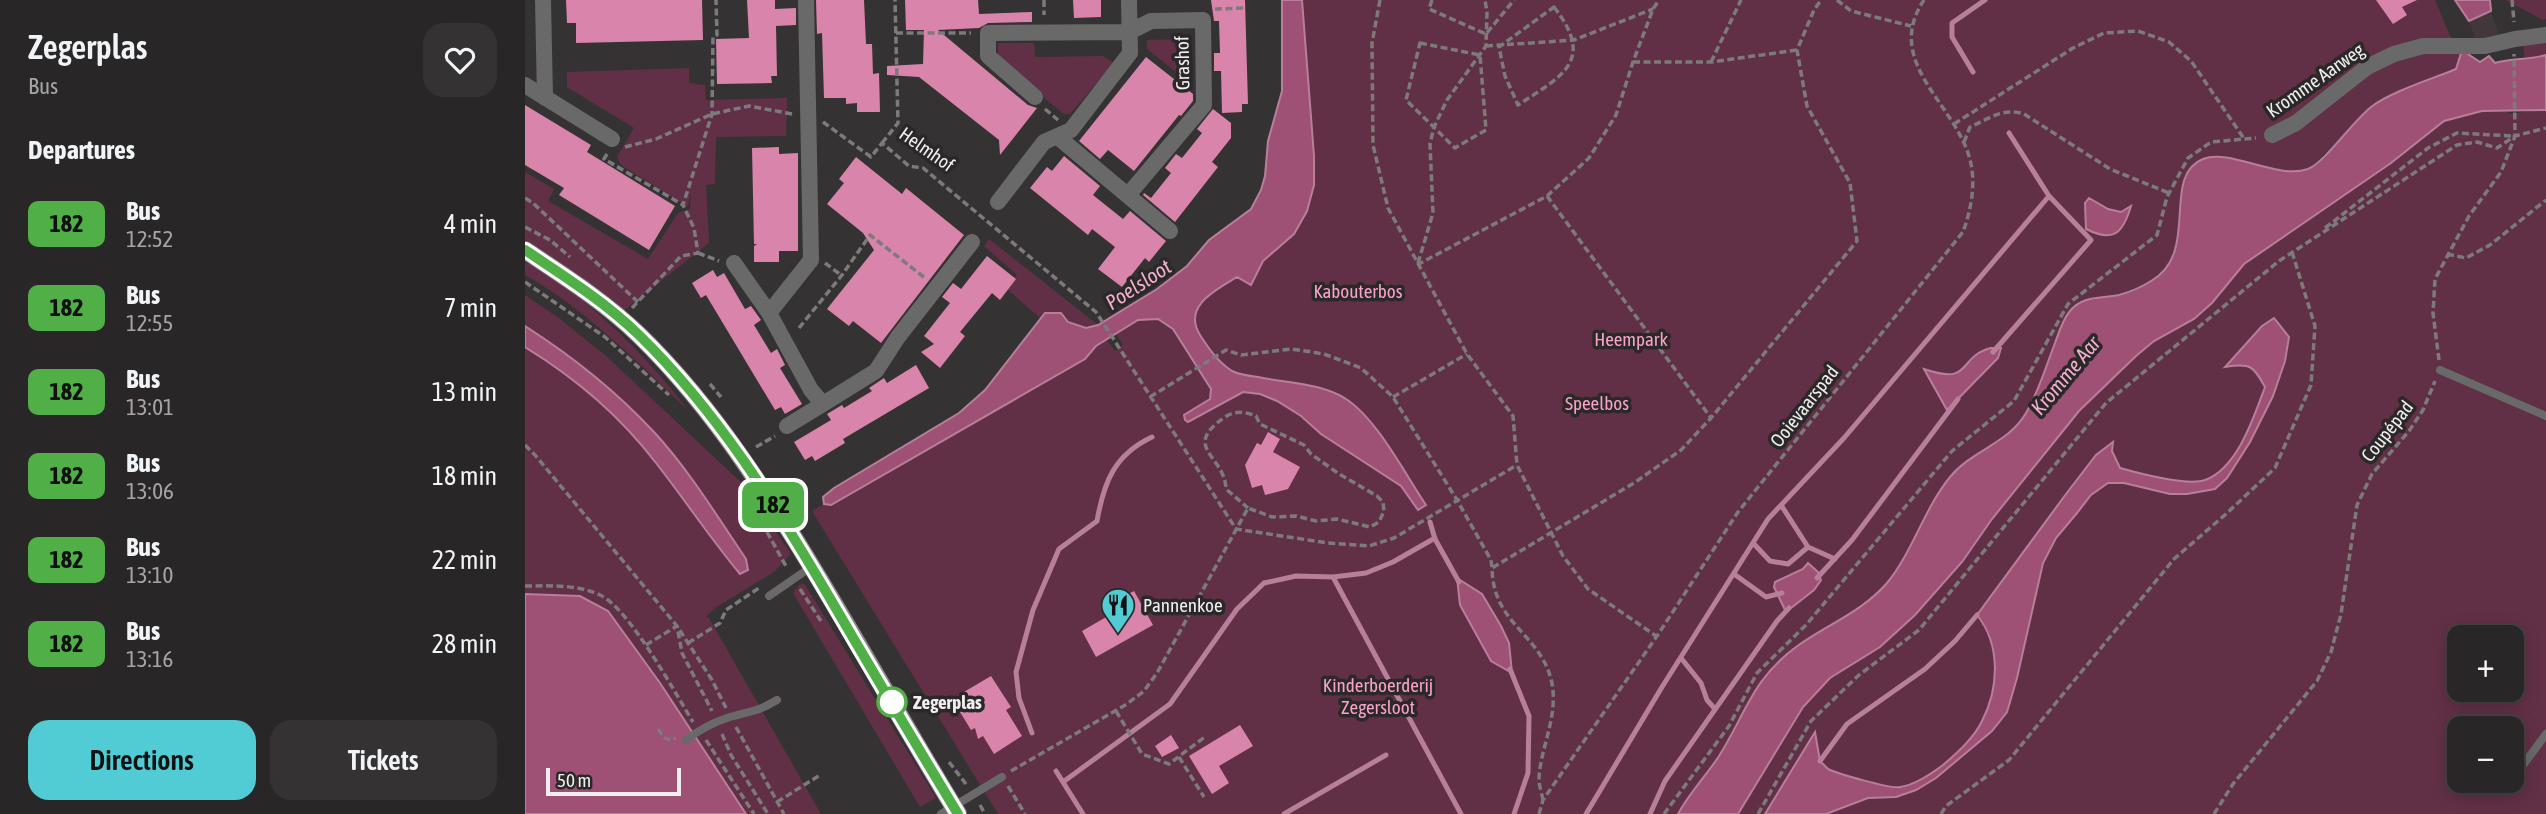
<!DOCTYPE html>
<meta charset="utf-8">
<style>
:root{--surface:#282626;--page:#343232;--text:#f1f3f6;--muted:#a5a5a7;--line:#444343;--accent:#51ccd4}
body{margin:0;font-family:"Asap Condensed",sans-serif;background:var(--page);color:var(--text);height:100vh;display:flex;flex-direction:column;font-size:26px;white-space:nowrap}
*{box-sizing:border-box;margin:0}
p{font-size:23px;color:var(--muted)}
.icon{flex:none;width:38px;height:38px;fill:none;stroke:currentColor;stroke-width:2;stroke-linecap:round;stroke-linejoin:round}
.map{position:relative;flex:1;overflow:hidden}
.drawer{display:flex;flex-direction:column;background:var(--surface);width:525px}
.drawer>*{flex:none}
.badge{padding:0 14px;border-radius:10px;font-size:24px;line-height:46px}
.fabs{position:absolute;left:1922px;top:625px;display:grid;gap:14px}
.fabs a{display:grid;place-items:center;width:77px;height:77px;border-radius:14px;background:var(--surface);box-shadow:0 4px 18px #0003,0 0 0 2px var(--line);font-size:35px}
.scale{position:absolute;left:21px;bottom:18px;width:135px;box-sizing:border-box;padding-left:7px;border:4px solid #f0eeee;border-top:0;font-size:19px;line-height:24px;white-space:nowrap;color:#f0eeee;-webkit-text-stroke:5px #2b2829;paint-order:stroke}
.map>.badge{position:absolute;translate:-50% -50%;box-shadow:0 0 0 4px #fff}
h2{padding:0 28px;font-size:26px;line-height:63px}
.round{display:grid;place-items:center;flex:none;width:74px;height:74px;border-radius:21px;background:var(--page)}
.head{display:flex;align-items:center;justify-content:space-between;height:119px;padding:0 28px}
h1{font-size:33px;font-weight:600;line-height:52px}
.button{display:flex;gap:14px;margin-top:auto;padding:14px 28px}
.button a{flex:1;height:80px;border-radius:21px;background:var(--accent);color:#111;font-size:28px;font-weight:600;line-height:80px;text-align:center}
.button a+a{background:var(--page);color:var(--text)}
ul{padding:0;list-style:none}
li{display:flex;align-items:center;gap:21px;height:84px;padding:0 28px}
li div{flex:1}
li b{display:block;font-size:26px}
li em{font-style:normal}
li .badge{min-width:77px;font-weight:700;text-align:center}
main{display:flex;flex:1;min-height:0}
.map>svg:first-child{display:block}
.built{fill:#42383c}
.green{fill:#613047;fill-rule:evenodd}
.water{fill:#9f5075;stroke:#b77f99;stroke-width:2}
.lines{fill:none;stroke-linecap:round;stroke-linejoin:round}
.stream{stroke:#b77f99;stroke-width:5}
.building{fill:#d984ab}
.path{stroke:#7d7a7b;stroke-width:3.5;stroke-dasharray:7 3.5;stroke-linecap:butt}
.lane{stroke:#6a6969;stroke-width:8}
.street{stroke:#6a6969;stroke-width:16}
.secondary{stroke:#898787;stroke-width:18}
.line-casing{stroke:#fff;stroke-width:16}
.line{stroke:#50af46;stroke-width:10}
.stop-dot{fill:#fff;stroke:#50af46;stroke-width:3.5}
.labels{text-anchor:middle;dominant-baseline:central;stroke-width:7;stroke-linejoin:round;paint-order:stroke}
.street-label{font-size:19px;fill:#f0eeee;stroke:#2b2829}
.park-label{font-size:19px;fill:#faa1c9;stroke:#2b2829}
.poi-label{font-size:19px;fill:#f0eeee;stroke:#2b2829;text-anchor:start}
.stop-label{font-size:19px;font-weight:bold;fill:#f0eeee;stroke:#2b2829;text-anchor:start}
.water-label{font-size:21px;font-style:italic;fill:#f3afcc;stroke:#2b2829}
</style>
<main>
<section class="drawer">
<div class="head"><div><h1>Zegerplas</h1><p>Bus</p></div><a class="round"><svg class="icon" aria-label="heart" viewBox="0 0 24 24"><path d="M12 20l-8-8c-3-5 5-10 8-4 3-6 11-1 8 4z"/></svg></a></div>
<h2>Departures</h2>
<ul>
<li><span class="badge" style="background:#50af46;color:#111">182</span><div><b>Bus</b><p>12:52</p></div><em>4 min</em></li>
<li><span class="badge" style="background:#50af46;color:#111">182</span><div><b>Bus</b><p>12:55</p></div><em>7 min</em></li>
<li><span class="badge" style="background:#50af46;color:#111">182</span><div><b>Bus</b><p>13:01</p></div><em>13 min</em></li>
<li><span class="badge" style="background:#50af46;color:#111">182</span><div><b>Bus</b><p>13:06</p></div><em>18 min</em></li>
<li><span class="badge" style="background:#50af46;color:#111">182</span><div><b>Bus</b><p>13:10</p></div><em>22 min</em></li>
<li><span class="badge" style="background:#50af46;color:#111">182</span><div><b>Bus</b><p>13:16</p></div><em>28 min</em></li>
</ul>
<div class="button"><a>Directions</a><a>Tickets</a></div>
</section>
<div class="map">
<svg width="2021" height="814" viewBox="0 0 2021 814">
<rect width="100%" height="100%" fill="#353233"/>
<!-- built -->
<path class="built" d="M1966 12 1974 35 1952 43 1944 21Z"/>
<!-- green -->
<path class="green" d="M777 0H1910L1931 50H1937L1932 69 1850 104 1785 168 1770 171 1752 170 1725 162 1658 181 1653 247 1644 267 1628 281 1591 295 1516 381 1500 416 1486 434 1401 514 1370 573 1356 590 1334 608 1280 642 1197 750 1153 814H473L287 511 299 504 307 505 560 359 571 346 582 340 590 351 598 345 591 334 613 320 633 319 676 299 712 277 732 274 738 261 769 234 789 156Z
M1981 0H2021V19L2018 20Z
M657 39 662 41V81L622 49V40Z
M2021 41V55L2000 61 1998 44Z
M473 43H509L510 57 578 56 589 63 545 114H539L473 61Z
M164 68V83L180 85 181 100 262 98 261 136 191 137 190 184 181 185 184 243 98 311 0 240V172L29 189 23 201 123 259 153 213 165 209 166 193 163 207 96 165 92 157 109 128 42 87V72Z
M2021 109V814H1213L1278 707 1305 674 1459 530 1536 433 1572 391 1629 341 1653 327 1704 281 1719 264 1919 121 1957 111 1983 112 1984 114ZM1934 637H1986V690H1934ZM1934 728H1986V780H1934Z
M464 239 573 325 561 328 520 313 515 318 482 289 492 275 459 246Z
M0 259C62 298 119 352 163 410 112 362 62 310 0 275Z
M0 295 31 316 80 355 219 485 266 554 249 572 190 608 181 617 184 618 296 814H221L55 596 0 594Z
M279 583 411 798 395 807 268 593 274 585Z"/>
<!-- water -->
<path class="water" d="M757 0H777L789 156V185L782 211 769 234 738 261 726 285 712 277C691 290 657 306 675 335 684 349 693 362 707 371 715 375 725 376 733 377 761 383 797 383 821 399 852 419 880 474 901 505L893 510 876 486 796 434 776 416 752 401 735 394 718 392 663 422 660 420 659 415 685 399 686 389 648 329 633 319 613 320 571 346 560 359 306 505 299 504 298 497 309 488 434 413 460 390 520 313H536L543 322 561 328 573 325 632 289 662 266 684 240 726 209 736 190 740 176 743 141 757 91Z
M1930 0H1965L1966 11 1944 21Z
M1937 50 1955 62 1964 56 1970 63C1987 58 2003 60 2021 55V110L1957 111 1919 121 1866 163 1719 264 1687 303 1669 319 1629 341 1611 356 1554 411 1467 519 1437 562 1390 615 1355 647 1305 678 1278 707 1213 814H1153C1164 793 1181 776 1194 756 1220 715 1228 678 1271 647 1301 625 1337 612 1362 583 1388 551 1399 509 1425 477 1447 450 1483 444 1501 413 1514 391 1521 366 1530 343 1534 332 1538 319 1545 311 1558 295 1576 299 1594 295 1604 292 1617 287 1626 281 1676 253 1635 176 1678 159 1705 148 1752 180 1783 169 1800 162 1828 121 1846 107 1865 92 1907 79 1931 69Z
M1564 198 1583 209 1596 212 1606 206C1598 233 1589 243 1561 229L1560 203Z
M1749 318 1764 337 1760 361 1748 396 1725 442 1702 478 1690 489 1662 494H1645L1599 483H1583L1566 495 1552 513 1531 538 1518 563 1492 678 1482 712 1467 731 1411 778 1391 790 1371 797 1343 798 1301 814H1240L1290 732 1295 761 1303 769C1314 774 1365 789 1375 787 1390 785 1406 774 1418 765 1432 753 1449 738 1457 721 1474 688 1476 645 1452 615L1541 494 1571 455 1588 442 1587 451 1595 468C1613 473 1663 486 1680 480 1713 468 1729 416 1740 387 1728 365 1725 363 1700 367L1737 326Z
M0 326C47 356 91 391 129 432 164 470 192 516 221 559L223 570 215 574C185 538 160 500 131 463 96 417 49 377 0 347Z
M1466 348H1476L1473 358 1422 410 1399 369C1449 386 1431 357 1466 348Z
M1283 563 1293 572 1296 580 1289 590 1261 612 1249 587 1250 582 1278 569Z
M932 578 957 594 976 626 984 643 987 673 966 661 935 605Z
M0 594 55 596 83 611 135 683 221 814H0Z"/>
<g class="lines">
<!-- stream -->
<path class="stream" d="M1448 72 1427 37V23L1460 0
M1468 352 1566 240 1524 196
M1256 505 1283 547 1310 559
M905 522 910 539 934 582
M1228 543 1245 561 1263 564 1283 547
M1209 574 1241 597 1257 593
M808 577 936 814
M1292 578 1327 540 1433 399
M1156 658 1176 683 1182 700 1190 709
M985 669 1004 716 1003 773 989 814
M507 733 494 698 491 672 508 610 534 549 572 521C579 482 589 455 627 437
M1295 761 1322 724 1400 669 1430 641 1452 615
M531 771 558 814
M538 782 645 704 712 609 739 583 771 576 808 577 841 573 868 562 910 538
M759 814 861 755
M1061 814 1137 687 1243 519 1319 438 1524 196 1484 133
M1125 814 1140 781 1252 621 1264 608"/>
</g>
<!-- building -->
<path class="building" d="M41 0H177L178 40 51 43V23H42Z
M222 0H250V9L271 8V25L251 26 252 76H246L247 83 192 84 191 39 224 38Z
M291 0H339L341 44H347L348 74 354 73 355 112H332V103L321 104V98H299L297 33 292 34Z
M380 0H453L454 14 507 12V22L463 23 454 28 413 30 503 105 512 108 475 155 474 140 394 77 362 75V66L398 64 399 30H381Z
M548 0H576V17L549 18Z
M686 0H720L723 104H717V112L697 113 696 71H689V53H695L694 21H689Z
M1851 0H1892L1877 7 1882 15 1868 24Z
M621 57 668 94V101L656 116 654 115 609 171 583 150 575 159 554 141Z
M0 105 66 145 62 152 150 206 124 250 34 195 39 188 0 165Z
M688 109 706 123V138L687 162 693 167 650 222 618 195 619 193 626 198 646 173 640 168 651 154 657 158 677 133 672 129Z
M254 147V154L273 153V251H254V262H229V246L232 244H229L227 148Z
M539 156 575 186 568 195 598 219 605 211 641 241 624 262 620 258 597 287 573 269 590 247 567 229 563 235 505 188 522 167 527 171Z
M331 157 377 194 381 188 439 235 356 343 328 321 324 326 302 309 349 250 338 233 302 204 319 183 314 179Z
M462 256 491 279 475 300 467 293 435 332 440 336 415 368 396 352 409 344 399 336 425 303 417 297 428 283 436 289Z
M188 270 192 277 199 273 220 309 226 306 236 320 229 325 246 353 252 349 260 365 255 368 277 404 260 414 256 407 250 410 181 295 176 298 167 283Z
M391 365 404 388 318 439 320 443 290 461 287 456 280 460 269 442 306 420 302 414 317 405 319 408 347 391 344 388 359 378 362 383Z
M743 432 755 439 748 452 775 467 763 489 740 495 737 485 727 488 720 465 732 443 736 445Z
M609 591 628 625 571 657 557 631 595 609 591 601Z
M466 676 486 707 481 710 497 736 469 754 458 736 453 739 450 728 446 730 427 699Z
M715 725 728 746 694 766 704 783 687 794 664 756Z
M646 735 654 748 637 757 630 746Z"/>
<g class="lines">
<!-- path -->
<path class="path" d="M519 0V15
M855 0 847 43 848 145 863 208 942 354 988 416 992 465 1038 556 1063 589 1131 636
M907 0 904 9 961 34 989 0
M1312 0 1326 11 1386 26
M1987 0 1989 22
M1029 7C1071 61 1037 76 993 105L980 76 974 47Z
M690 9 721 8
M371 33H446
M895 43 955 55 961 130 930 148 881 100Z
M961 46 1049 40 1128 9
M1108 62H1186L1272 50
M1186 62 1216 0
M520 109 533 120
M298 122 346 157 357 143 384 166 398 168 571 312 711 529 803 543 844 546 869 538 992 465
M1429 124 1548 48 1579 33 1613 31 1644 42 1666 61 1720 140
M1439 142 1445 127C1463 119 1479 107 1499 114L1585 169 1644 193
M357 143 373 123 370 0
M100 147 131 139 187 114 224 106 267 114
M82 154 79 159 158 205
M1022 196 1186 418
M0 198 8 203 113 302
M0 227 25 240 45 257
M1800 228 1903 148 1932 133 1988 136
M173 253 194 261
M1922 254 1941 258 1965 245 2021 200
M300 263 316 275
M893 263 908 213 905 144 909 127 922 100 961 46 962 12 960 0
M892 265 1022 196 1064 158 1091 115 1108 62 1128 9 1134 0
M0 282 80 337 144 395
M107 308 156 256 173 253 169 228 158 205 187 114 188 37 192 35 191 0
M274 328 317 275 345 235 400 278
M1914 360 1908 313 1910 279 1944 216 1976 172 1990 136 1989 54
M185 384 196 397
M625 397 701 350 716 355 767 349 799 354 836 368 868 397 932 500 966 560 967 568
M868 397 942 354
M0 445 10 455 152 626 187 680 201 708
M231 447 250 436
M242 532 262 568
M0 586C26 586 51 584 75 595 104 608 150 693 168 722
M275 589 296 621
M163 643 195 623 201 610 234 588
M121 645 152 626 157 653 187 711
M591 711 617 754 644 764 681 736
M211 727 259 814
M133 729 139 738 147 740 151 738
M197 734 206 755 243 814
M181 740 229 814
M654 757 679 797
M424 762 441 784
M486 771 602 704 619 691 632 673 723 508 747 517 771 516 791 521 812 519 845 527 854 522 859 511 858 502 852 496 814 474 786 454 779 445 735 424 731 416C721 412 710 410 700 417 655 448 700 455 701 489L723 508
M483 786 500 814
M1018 800C1017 794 1014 786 1014 779 1015 747 1035 715 1026 679 1014 633 968 624 967 568L1109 483 1156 450 1186 418 1332 241 1325 183 1282 106 1272 50 1289 10 1296 0
M252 802 295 775
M455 805 460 814
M1014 814 1018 800 1132 636 1213 512 1438 232C1447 207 1452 179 1443 153 1425 100 1359 60 1399 0
M1139 814 1204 726 1232 673 1281 625 1427 451 1489 401 1543 304 1632 235 1642 197 1663 158 1686 142 1731 138
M1233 814 1286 721 1334 675 1394 630 1581 403 1754 261 1932 145 1952 142 1972 148 1990 136 2021 128
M1416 814 1421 806 1484 760 1649 559 1701 514 1750 468 1786 385 1790 326 1767 252
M1689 814 1708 784 1792 681 1806 652 1816 614 1832 505 1847 474 1884 431 1898 410 1910 381"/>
<!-- lane -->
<path class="lane" d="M1915 370 2021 416
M244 596 286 567
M161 740C174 730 189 722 205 717 226 711 232 712 252 700
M1993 772 2021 734
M416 814 477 777"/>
<!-- street -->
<path class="street" d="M18 0 20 98
M0 85 87 139
M510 97 463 56V33L604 32 626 21 678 20 679 105 603 195
M1747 135 1771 123 1842 67 1869 54 1898 46H1960L1990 39 2021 35
M533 137 645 231
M473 202 519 142 546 130 605 53 604 0
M209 263 244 313 286 390 298 404 351 371 373 337 447 242
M244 313 286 260 281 0
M262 426 298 404"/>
<!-- secondary -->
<path class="secondary" d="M0 250C39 276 80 302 114 335 177 396 225 468 271 541 327 631 378 724 433 814"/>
</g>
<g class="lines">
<defs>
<path id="line" d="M0 250C39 276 80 302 114 335 193 412 251 506 306 600 348 672 390 743 433 814"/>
</defs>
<!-- line casing -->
<use href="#line" class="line-casing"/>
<!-- line -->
<use href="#line" class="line"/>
</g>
<!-- icons -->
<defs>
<symbol id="restaurant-pin" viewBox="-11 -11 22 30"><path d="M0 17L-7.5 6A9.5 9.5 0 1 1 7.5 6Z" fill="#51ccd4" stroke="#2b2829"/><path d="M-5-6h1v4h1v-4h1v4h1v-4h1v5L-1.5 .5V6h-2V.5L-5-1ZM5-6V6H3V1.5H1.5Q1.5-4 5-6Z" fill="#111"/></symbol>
</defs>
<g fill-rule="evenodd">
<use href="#restaurant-pin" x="574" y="586" width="38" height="52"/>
</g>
<!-- markers -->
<circle class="stop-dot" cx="367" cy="702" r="14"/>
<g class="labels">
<!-- street labels -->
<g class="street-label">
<text transform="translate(657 63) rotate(-91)">Grashof</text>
<text transform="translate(1790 80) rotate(-35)">Kromme Aarweg</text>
<text transform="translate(402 149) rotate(35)">Helmhof</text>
<text transform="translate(1279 406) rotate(-52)">Ooievaarspad</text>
<text transform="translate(1862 431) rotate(-52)">Coupépad</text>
</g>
<!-- park labels -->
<g class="park-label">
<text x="833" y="291">Kabouterbos</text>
<text x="1106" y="339">Heempark</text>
<text x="1072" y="403">Speelbos</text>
<text x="853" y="685">Kinderboerderij<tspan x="853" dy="22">Zegersloot</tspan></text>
</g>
<!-- poi labels -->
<g class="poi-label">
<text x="618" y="605">Pannenkoe</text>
</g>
<!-- stop labels -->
<g class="stop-label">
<text x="388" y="702">Zegerplas</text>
</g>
<!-- water labels -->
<g class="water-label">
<text transform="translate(613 284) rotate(-33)">Poelsloot</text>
<text transform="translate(1540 375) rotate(-50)">Kromme Aar</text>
</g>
</g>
</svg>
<div class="fabs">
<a>+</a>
<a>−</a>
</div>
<div class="scale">50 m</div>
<b class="badge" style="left:248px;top:505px;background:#50af46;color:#111">182</b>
</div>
</main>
